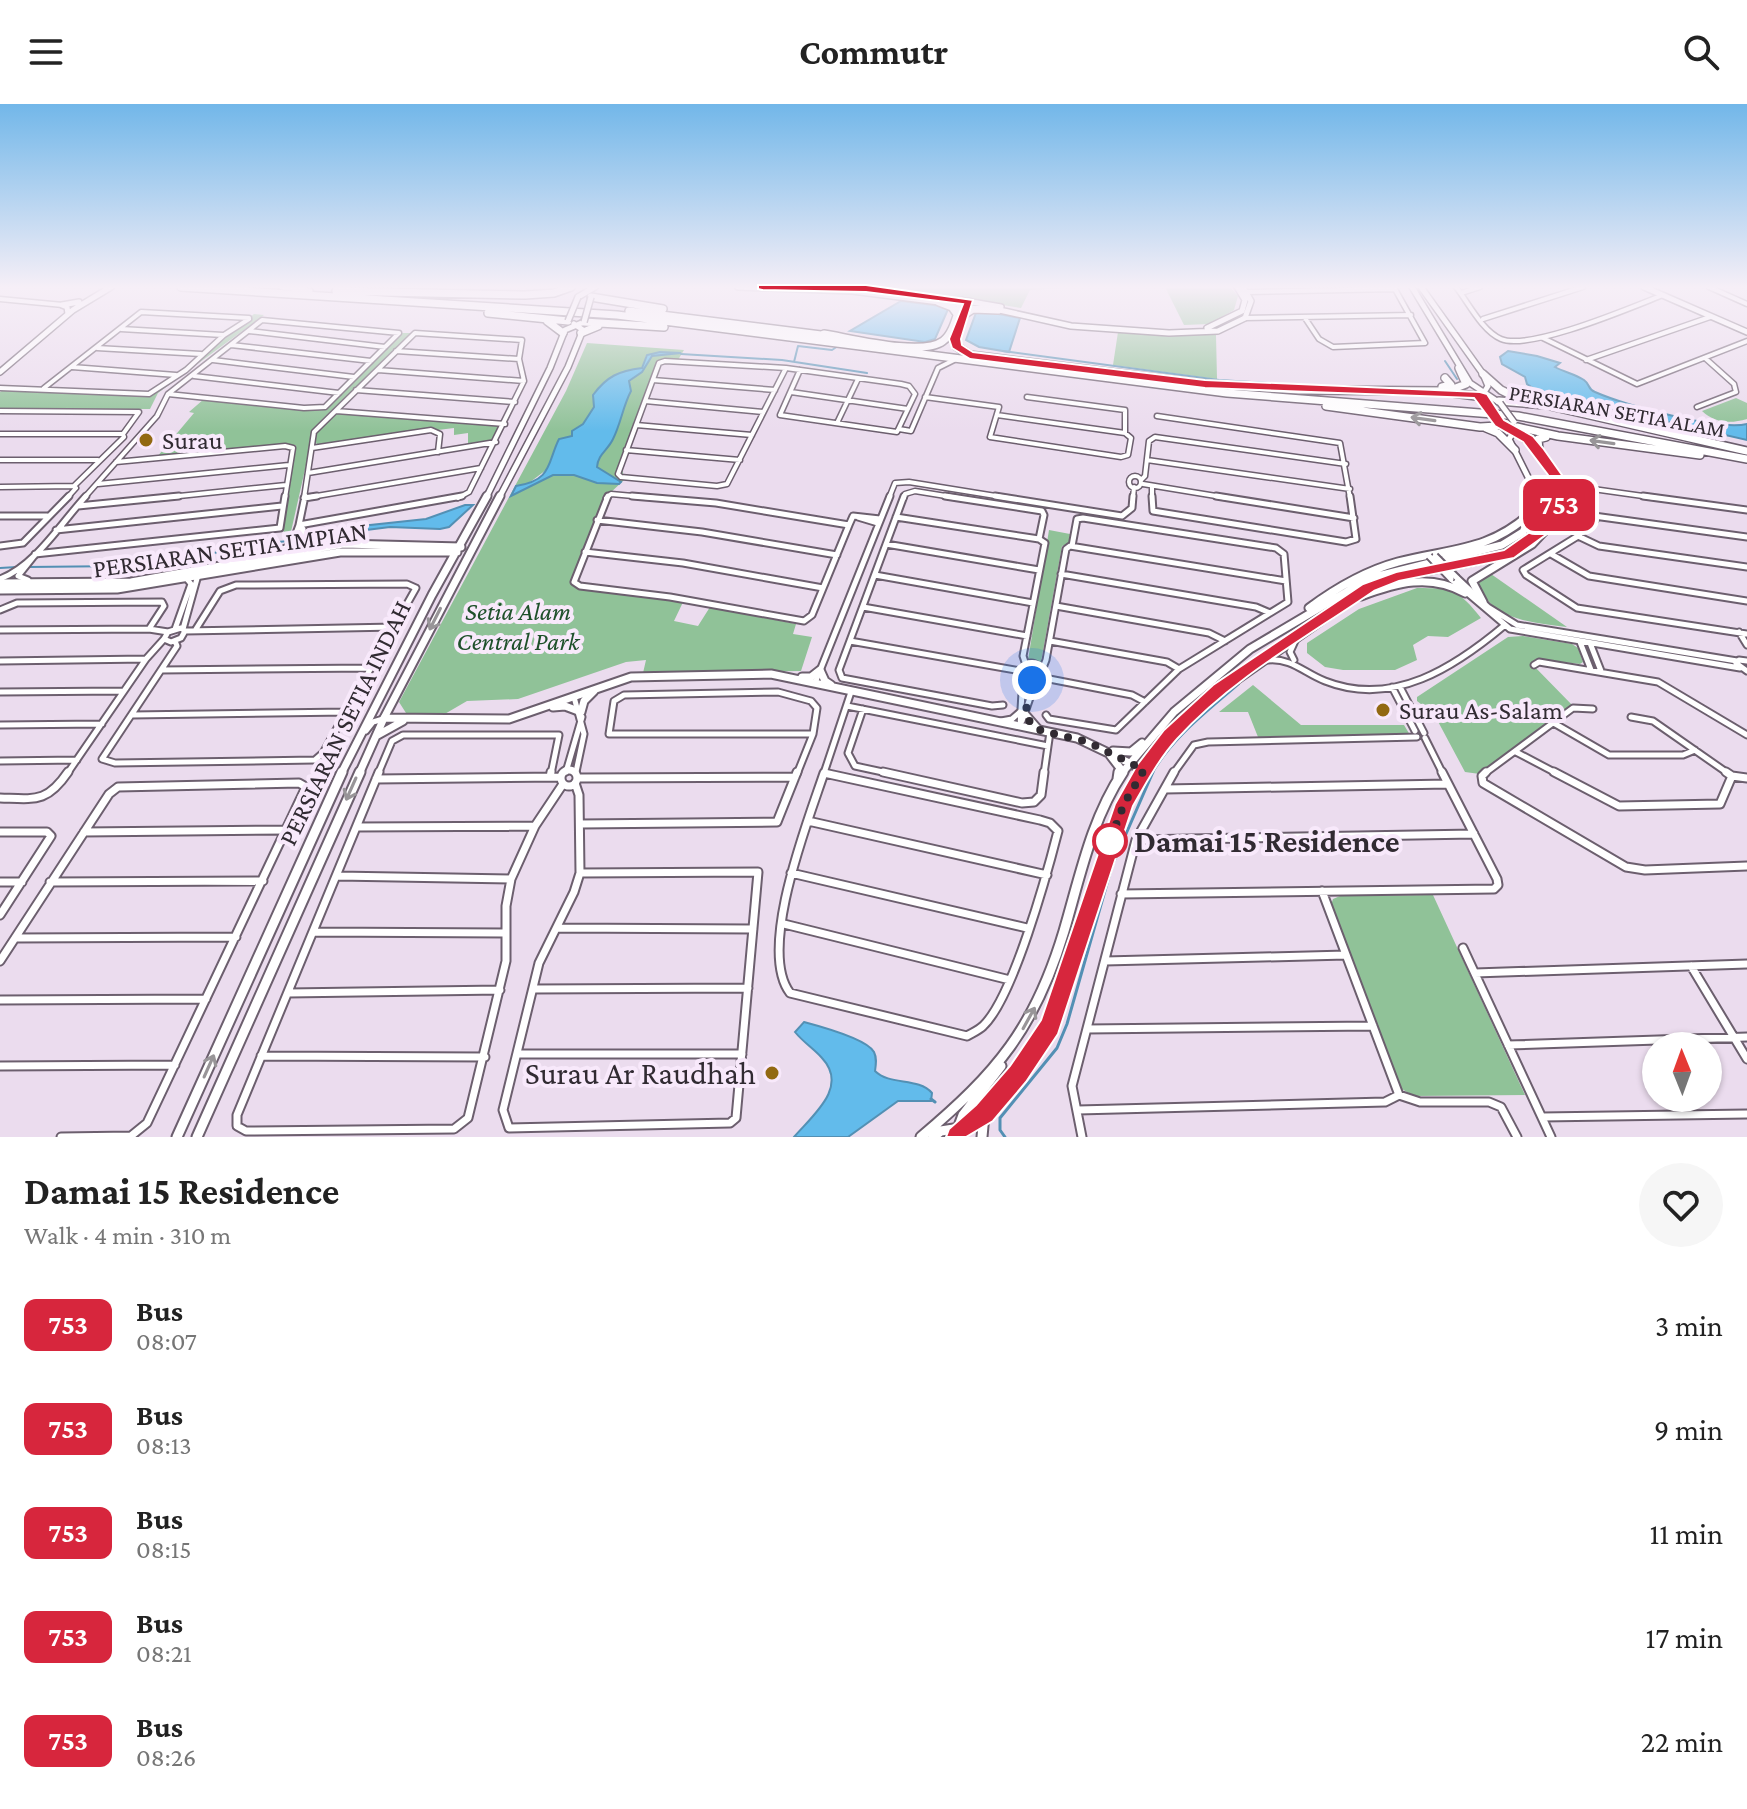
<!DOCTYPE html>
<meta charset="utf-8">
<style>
:root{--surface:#fff;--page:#f6f6f6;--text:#222;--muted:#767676}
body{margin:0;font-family:"Crimson Pro",serif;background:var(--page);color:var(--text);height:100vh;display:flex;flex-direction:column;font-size:30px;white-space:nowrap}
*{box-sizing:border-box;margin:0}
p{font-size:26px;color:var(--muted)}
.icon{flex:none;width:44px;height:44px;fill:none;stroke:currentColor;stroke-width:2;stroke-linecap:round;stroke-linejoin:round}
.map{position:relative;height:1033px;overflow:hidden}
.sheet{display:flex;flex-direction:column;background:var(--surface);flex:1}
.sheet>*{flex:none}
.badge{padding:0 16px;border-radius:12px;font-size:28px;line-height:52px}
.needle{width:52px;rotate:359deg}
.controls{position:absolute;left:1642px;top:928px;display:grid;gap:16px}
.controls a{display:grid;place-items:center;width:80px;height:80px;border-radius:50%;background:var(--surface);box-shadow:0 2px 6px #0004;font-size:40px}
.you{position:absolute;width:40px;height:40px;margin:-20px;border:6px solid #fff;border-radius:50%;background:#1a73e8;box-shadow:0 0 0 12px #1a73e833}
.map>.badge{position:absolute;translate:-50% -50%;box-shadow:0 0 0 4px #fff}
.round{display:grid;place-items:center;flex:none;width:84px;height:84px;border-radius:42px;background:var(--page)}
.overview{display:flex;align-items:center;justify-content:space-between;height:136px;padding:0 24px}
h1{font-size:38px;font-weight:700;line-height:60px}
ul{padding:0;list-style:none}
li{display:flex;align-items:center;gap:24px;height:104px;padding:0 24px}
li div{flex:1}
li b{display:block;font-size:30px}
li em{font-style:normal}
li .badge{min-width:88px;font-weight:700;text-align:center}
header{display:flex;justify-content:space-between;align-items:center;height:104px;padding:0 24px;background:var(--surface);font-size:36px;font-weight:700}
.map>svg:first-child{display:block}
.green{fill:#90c298;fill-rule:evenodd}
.water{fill:#62bbeb;stroke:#5390b4;stroke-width:2}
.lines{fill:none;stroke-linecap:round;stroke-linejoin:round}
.stream-far1{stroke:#5390b4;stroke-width:2}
.stream{stroke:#5390b4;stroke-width:3}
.street-far2-casing{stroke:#6c5f6e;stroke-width:7}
.street-far1-casing{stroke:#6c5f6e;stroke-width:9}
.street-casing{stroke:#6c5f6e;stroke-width:11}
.secondary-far2-casing{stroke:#6c5f6e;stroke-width:8}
.secondary-far1-casing{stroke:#6c5f6e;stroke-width:11}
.secondary-casing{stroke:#6c5f6e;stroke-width:13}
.highway-casing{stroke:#6c5f6e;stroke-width:10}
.street-far2{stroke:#fff;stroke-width:4}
.street-far1{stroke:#fff;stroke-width:5}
.street{stroke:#fff;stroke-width:7}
.secondary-far2{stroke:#fff;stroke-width:5}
.secondary-far1{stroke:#fff;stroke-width:7}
.secondary{stroke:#fff;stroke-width:9}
.highway{stroke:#fff;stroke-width:7}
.street-bridge-casing{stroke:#6c5f6e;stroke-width:9;stroke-linecap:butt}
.secondary-bridge-casing{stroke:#6c5f6e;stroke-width:8;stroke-linecap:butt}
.street-bridge{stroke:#fff;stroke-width:5}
.secondary-bridge{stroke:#fff;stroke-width:5}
.oneway{stroke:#989598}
.line{fill:#d7263d;stroke:#fff;stroke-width:2}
.walk{stroke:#312b32;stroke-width:8;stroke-dasharray:0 14.4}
.poi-dot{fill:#926912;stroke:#f8e9fb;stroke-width:3}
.stop-dot{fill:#fff;stroke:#d7263d;stroke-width:4}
.labels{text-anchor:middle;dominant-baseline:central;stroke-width:8;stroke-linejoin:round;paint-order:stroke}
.far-street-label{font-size:22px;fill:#312b32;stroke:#f8e9fb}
.poi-label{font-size:26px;fill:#312b32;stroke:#f8e9fb;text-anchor:start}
.street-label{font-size:26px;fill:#312b32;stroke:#f8e9fb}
.park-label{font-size:26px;font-style:italic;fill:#1e502a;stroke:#f8e9fb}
.near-stop-label{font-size:32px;font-weight:bold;fill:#312b32;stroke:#f8e9fb;text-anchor:start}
.near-poi-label{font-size:32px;fill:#312b32;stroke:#f8e9fb;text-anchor:end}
</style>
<header><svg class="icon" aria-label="menu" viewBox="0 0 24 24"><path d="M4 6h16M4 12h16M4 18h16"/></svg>Commutr<svg class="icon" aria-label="search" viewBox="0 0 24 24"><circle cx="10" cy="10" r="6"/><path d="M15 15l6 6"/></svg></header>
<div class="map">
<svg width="1747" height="1033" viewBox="0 0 1747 1033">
<rect width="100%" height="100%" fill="#ebdcee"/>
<!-- green -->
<path class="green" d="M913 183H1078L1030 186 1021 204 909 186Z
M1165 183H1230L1238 192 1234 206 1209 220 1184 221Z
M254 210 264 211 158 289 150 305H0V288L9 283 139 292 149 290Z
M1118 228 1216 231 1217 275 1113 261Z
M399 229H415L336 306 505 320 496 338 468 343V329L454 331V324L317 341 313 330 290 432 283 427 296 341 157 353 194 309 189 308 204 295 325 303Z
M587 239 684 246 678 256 657 259 621 354 624 376 608 391 573 479 574 482 684 496 674 517 698 522 710 503 796 520 793 530 812 533 801 567 643 569 646 556 626 558 518 595 467 597 443 611 406 609 399 598 566 287ZM660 248 664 250 650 252 642 268 629 278 631 287C622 302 621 319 613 335 608 345 599 350 597 363L621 378C603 380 594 377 578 371 555 364 532 381 513 391L550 363 559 335 574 333 572 327 583 320 595 303 593 291C608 272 619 267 642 264L646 252Z
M1736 294 1747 299V315C1730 320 1715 319 1702 307Z
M1049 426 1070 430 1069 440 1062 442 1041 558 1028 556Z
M1491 470 1567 523C1532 518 1491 517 1477 478Z
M1417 484C1452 484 1459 486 1481 514L1448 533 1428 532 1413 541 1417 556 1395 566H1343L1325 563 1307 549V539L1359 505Z
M1523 532 1572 540 1578 544 1583 558 1580 560 1536 555 1531 559 1574 603 1561 608 1480 670 1465 668 1434 610 1417 597V593L1508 533Z
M1253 581 1301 621H1404L1410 631 1258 633 1248 608H1219Z
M1433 791 1525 991 1414 992 1400 984 1331 801 1333 795 1340 792Z"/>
<!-- water -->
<path class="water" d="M901 197 949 203 935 235 925 238 850 227Z
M977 206 1020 214 1009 248 979 243 966 236Z
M1508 247 1537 252 1560 259 1555 263C1564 268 1575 270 1584 276 1591 281 1587 285 1595 288 1625 301 1718 327 1747 320V336L1539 288 1527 280 1525 273 1502 260 1500 253Z
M660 248 681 249 652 252 642 268 629 277 631 287C623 302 621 319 613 335 608 346 598 350 597 363L621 378 619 380 597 379 574 371H553L511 392 516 382C553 376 547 359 559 335L572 332V327L583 320 594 303 593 291C607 272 619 267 642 264L647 251Z
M465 401H473L449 423 440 425 390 423 311 433 342 424 426 415Z
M804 918C819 922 867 935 874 948 877 954 876 960 875 967 890 982 918 973 932 989L931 997H898L848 1033H794C813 1011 849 983 822 954 814 945 803 938 795 928Z"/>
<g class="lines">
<!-- stream-far1 -->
<path class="stream-far1" d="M1003 247 1219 276 1316 282
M681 250 782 256 867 269
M1445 257 1457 275
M794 258 798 242 832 246 838 242
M27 463 125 462 166 455H190L250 440 290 437
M0 464 17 463
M1152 670C1173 633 1207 608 1239 580"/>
<!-- stream -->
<path class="stream" d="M931 995 935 998
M1005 1033 1000 1026V1014L1057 944 1067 920 1112 762 1153 668"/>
<defs>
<path id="street-far2" d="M1456 183C1468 198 1482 227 1501 235 1530 247 1632 203 1663 191
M1709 183 1747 200
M1247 188 1395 185 1425 239 1333 243 1319 235 1305 214
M1461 189 1480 183
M0 195 63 201
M1244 214 1411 211
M1483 215 1583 183
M262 216 399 229 325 303 304 304 168 290Z
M121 225 223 231
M249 227 385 243
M1543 234 1637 280 1747 237
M231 241 371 257
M97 244 201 250
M396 247 519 255
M213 256 354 273
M1586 256 1710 213
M665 257 786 264 727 380 717 382 621 373 618 370 659 259Z
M72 263 176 271
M786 264 901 280 909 282 915 290 897 328 780 311 800 266
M378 266 524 277
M194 272 339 289
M653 276 775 286
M0 284 149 290 186 266 224 231 249 215
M44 284 141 208 249 214
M356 286 515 298
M791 288 908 305
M925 293 999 303 990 333 1121 353 1128 351 1131 334 1125 329 997 311
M1027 293 1125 306V329
M645 297 763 308
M1697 303 1736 288 1734 280 1705 254
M0 307 139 308 123 330 124 333 74 382 76 384 67 394
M336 307 505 320
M1157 312 1340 339 1350 394
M837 319 858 275
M636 321 752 331
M899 325 911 327 938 264 954 256
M0 330H123
M312 344 431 326 440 330 438 348
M626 346 740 356
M0 356H98
M1147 356 1350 385
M116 358 285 342 293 344 285 394
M308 369 496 338
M1129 378a6 6 0 1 1 12 0a6 6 0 1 1-12 0Z
M1141 376 1145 372 1149 337 1155 333 1346 360
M98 380 289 361
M1143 380 1228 394
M1152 382V394
M0 383 74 382
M84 394 157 312 168 290
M160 394 286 381
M304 394 314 328 415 229 522 236 519 255 524 277 469 388 458 394
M305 394 481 364
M606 394 611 390 655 394
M889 394 895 379 909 378 1008 394
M904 394 905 390 915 387 958 394
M1133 394 1134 383
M1589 394 1586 384 1657 394"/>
<path id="street-far1" d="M608 392 574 478 580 482 670 493 804 517 812 511 849 421
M632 392 716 399 849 421
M904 392 839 566 842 574 992 602 1003 601
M945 392 1042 407 1044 411 1039 435
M995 392 1122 412 1132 404 1133 392
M1152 392 1153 407 1346 438 1356 435 1350 392
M1216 392 1354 414
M1588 392 1595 416 1578 432 1523 466 1526 471 1577 504 1747 530
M1643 392 1747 406
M304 394 317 392
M78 402 179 392
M0 412H47
M1594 412 1747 433
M858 413 878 419
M896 413 1039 435 1045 439 1023 552 1026 561
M597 416 702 428 837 451
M299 421 305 392
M299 421 462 392
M849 421 853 412 880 415
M299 423 303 425 300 439 310 444
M56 426 282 402
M1578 432 1599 442 1747 463
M886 440 1039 466
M0 442 23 439 69 392
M585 448 683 459 823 484
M277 449 292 440 299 421
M35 450 280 424 285 392
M1551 450 1589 472 1747 497
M1061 470 1256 503 1270 509
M875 471 1033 499
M1457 474 1488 503 1517 521 1737 557
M0 475C35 462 61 419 86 392
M1451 475 1510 525 1740 564
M28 476 18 472 34 452
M1056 502 1209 529 1225 537
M863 503 1027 532
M0 506 17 499 162 498 164 502 149 525
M181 524 185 527 181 534 171 538 164 535 168 528Z
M175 525 191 480 187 475
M183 525 198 471
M0 526 149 525 168 528
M185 527 395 523
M1739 528 1747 541
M175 537 177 542 102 655 115 659 315 656 323 649 416 484 407 480 236 481 220 487 196 525
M850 537 1021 567
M1050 537 1167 558 1179 565
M1580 538 1591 566
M1590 539 1601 567
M1268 556C1292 554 1304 569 1325 577 1393 604 1455 563 1505 521
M1294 556 1290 548 1295 537
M0 557 146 555
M1747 557 1739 556 1736 559 1747 567
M1022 568a9 9 0 1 1 18 0a9 9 0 1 1-18 0Z
M1534 561 1539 558 1658 578 1747 631
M1037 563 1044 561 1046 556 1066 445 1070 442 1286 477
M161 566 370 564
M1039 573 1132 591 1145 598
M815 579 890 392
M1392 583 1415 627
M1400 583 1424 629
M0 588 123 587
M778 588 811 597 817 604 813 630H609L614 597 624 591Z
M574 593 584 630 576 668
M847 602 1048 642
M863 605 848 649 855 662 892 670
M1025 609 1039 625
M132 611 347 608
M1046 611 1049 615 1116 626 1179 565 1288 498 1284 450 1276 444 1083 414 1077 415 1072 442
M1631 613 1653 617 1729 670
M1001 617 1012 615 1020 608
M1022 617 1032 588V576
M1552 618 1609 651H1683L1695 646
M0 621 102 620
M1020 622 1023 572
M366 627 373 618 383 615
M1425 634 1443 670
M1516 648 1558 670
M0 657 77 656
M566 668 582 613
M824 669 829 670
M824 669 851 588
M67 670 146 555 164 535
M378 670 392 637 403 631H559L551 670
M797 670 813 630
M1044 670 1050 628
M1173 670 1194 641 1208 638 1417 633
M1484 670 1573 604 1593 605"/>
<path id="street" d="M561 674a8 8 0 1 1 16 0a8 8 0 1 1-16 0Z
M379 668 237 1011V1022L246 1027 454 1025 468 1014 506 857V802L511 775 535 722 563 680
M883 668 1022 699 1034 698 1041 691 1044 668
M1486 668 1482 672 1483 679 1626 763 1645 766 1747 762
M1554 668 1619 702 1720 700 1732 672
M1726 668 1732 672
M824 669 1040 716 1050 719 1058 727C1047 770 1013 894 983 922 979 926 972 929 967 932L790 889C757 846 808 717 824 669Z
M1732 672 1747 674
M550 673 551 668
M579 674 795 673
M376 675 561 673
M575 679 579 691 580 769
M1165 685 1448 680
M0 694C35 695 47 699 68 668
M808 717 1047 771
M580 720 777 718 797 668
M357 723 535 722
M0 728H47L51 732 0 811
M84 728 288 726
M1136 736 1474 730
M758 768 736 1014 730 1019 509 1024 503 1006 539 859 574 788 580 769Z
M791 769 1027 824
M338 772 511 775
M0 778H22
M50 778 263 777
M1322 787 1399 991
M1121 790 1494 785 1498 781 1497 775 1442 668
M784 820 1010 876
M558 824 753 825
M314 828 505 829
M15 834 236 833
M1463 844 1551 1033
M0 857 109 690 118 683 299 679 306 683 147 1019 131 1032 61 1033
M1105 857 1346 851
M1691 862 1747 955
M1475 869 1747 860
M533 885 748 884
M288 889 500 886
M0 896 206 895
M1087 925 1373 922
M1508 941 1747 933
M517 950H742
M261 952 485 953
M0 962 175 961
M1078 1006 1385 998 1399 991 1420 998H1489L1501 1003 1517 1033
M1542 1013 1747 1010
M1082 1033 1072 982 1136 736 1174 668"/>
<path id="secondary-far2" d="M282 183 310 187
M738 183 852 187 963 201
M1412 183 1470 279 1500 299
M1421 183 1483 270 1488 282 1483 290
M1644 183 1747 228
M578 193 595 183
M966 197 1001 203
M995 205 1071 222 1169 229 1218 227 1245 214 1251 197 1243 183
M68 210 67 203 62 201 79 198
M1207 224 1242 207 1245 196 1237 183
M0 268 73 206 111 183
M1497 316C1523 332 1561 359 1560 394
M1515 326 1509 335 1530 377 1532 394
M486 394 550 264 565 226 584 218
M499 394 568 263 583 226 574 220"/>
<path id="secondary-far1" d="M0 479 131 478 343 440 461 443
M0 486 117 485 340 448H457
M1361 492C1396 479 1430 469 1465 489
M1483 498 1472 477 1532 440 1548 423
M1309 504C1336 484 1365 467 1398 458 1451 444 1488 448 1531 409
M802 573H811L820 566 825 577 831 581
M553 603 565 602 581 608 584 597 594 587
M384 614 509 615 631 573 771 570 1077 634 1144 666
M376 632 403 617
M1113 647 1131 648 1142 639
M1110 651 1120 664 1119 670
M341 670 432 491 487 392
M359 670 384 614 500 392
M1121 670 1174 608 1250 545 1370 474 1502 441 1523 428 1533 407 1531 392
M1142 670 1174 627 1209 595 1359 490 1396 473 1508 450 1549 422 1558 410 1561 392"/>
<path id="secondary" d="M1118 675 1119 668
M177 1033 342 668
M197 1033 360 668
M921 1033C997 969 1035 924 1064 827 1080 773 1091 716 1123 668
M933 1033 941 1027 960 1024
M955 1033 963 1011 1001 962
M957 1033 1021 967 1050 922 1075 858 1114 727 1143 668
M982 1033 984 1011"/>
<path id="highway" d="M181 183 617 211 1227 289 1518 312 1747 355
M336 187 525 191 554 189 571 183
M591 193 663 205
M939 198 952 203 957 210
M969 198 955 235 956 242 970 251 1205 280 1299 286 1448 287 1466 280 1459 264
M629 207 829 232
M488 209 568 217
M965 210 973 205 998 206
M547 217 563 229
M584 218 664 223
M581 229 598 222
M824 230C850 234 922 253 943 237 954 229 957 209 962 197
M1483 270 1501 286 1515 293
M1442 283 1451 281 1445 274
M1453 289 1483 293
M1499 297 1546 301 1747 347
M1326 302 1480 323 1497 322 1499 319
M1517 323 1558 332 1700 351
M1486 324 1498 329 1515 346
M1539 347 1538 335 1546 333"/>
</defs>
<!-- street-far2 casing -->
<use href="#street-far2" class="street-far2-casing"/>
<!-- street-far1 casing -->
<use href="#street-far1" class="street-far1-casing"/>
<!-- street casing -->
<use href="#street" class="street-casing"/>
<!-- secondary-far2 casing -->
<use href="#secondary-far2" class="secondary-far2-casing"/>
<!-- secondary-far1 casing -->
<use href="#secondary-far1" class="secondary-far1-casing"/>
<!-- secondary casing -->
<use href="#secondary" class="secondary-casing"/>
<!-- highway casing -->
<use href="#highway" class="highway-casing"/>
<!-- street-far2 -->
<use href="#street-far2" class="street-far2"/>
<!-- street-far1 -->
<use href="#street-far1" class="street-far1"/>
<!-- street -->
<use href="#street" class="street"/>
<!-- secondary-far2 -->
<use href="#secondary-far2" class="secondary-far2"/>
<!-- secondary-far1 -->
<use href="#secondary-far1" class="secondary-far1"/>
<!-- secondary -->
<use href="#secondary" class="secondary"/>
<!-- highway -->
<use href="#highway" class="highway"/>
<defs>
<path id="street-bridge" d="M1429 452 1451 475
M1435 452 1457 474"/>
<path id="secondary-bridge" d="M568 217 578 193
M584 218 591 193
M1485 299 1497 316
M1500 299 1514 318"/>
</defs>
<!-- street-bridge casing -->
<use href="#street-bridge" class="street-bridge-casing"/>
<!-- secondary-bridge casing -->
<use href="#secondary-bridge" class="secondary-bridge-casing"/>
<!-- street-bridge -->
<use href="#street-bridge" class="street-bridge"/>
<!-- secondary-bridge -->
<use href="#secondary-bridge" class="secondary-bridge"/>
</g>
<!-- one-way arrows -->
<defs><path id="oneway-shaft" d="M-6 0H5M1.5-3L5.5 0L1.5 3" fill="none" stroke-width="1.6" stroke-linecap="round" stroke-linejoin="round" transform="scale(2)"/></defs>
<g class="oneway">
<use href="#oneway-shaft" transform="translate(1423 315) rotate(-172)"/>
<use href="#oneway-shaft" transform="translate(1602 338) rotate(-172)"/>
<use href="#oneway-shaft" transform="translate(435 515) rotate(117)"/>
<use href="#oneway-shaft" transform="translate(351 685) rotate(114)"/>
<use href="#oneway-shaft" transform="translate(1029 914) rotate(-61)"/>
<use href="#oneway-shaft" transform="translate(209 962) rotate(-66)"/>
</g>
<!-- sky -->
<linearGradient id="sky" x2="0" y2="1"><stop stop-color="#72b7e9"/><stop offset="0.56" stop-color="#f6eff7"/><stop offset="1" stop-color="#f6eff7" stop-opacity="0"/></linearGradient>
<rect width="1747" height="327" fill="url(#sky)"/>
<!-- line -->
<path class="line" d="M758 181H866L973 196 961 235 962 241 973 248 1205 276 1480 288 1487 290 1504 316 1533 332 1543 344 1562 371 1568 389 1565 410 1554 425 1514 454 1399 477 1374 487C1307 533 1231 575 1177 635 1159 655 1146 679 1133 702L1058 930 1026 978 993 1017 966 1033H946L949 1025 976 1001 1010 962 1041 916 1115 700 1137 661 1164 626 1213 581 1363 480 1396 468 1504 446 1544 418 1551 409 1554 389 1548 371 1523 338 1495 322 1474 294 1205 284 970 255 952 244 949 235 963 200 866 188 762 186 758 185Z"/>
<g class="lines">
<!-- walk -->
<path class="walk" d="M1032 576V588L1025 608 1031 620 1042 627 1088 638 1144 666 1124 700 1110 737"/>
</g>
<!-- markers -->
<g class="poi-dot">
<circle cx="146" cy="336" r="8"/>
<circle cx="1383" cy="606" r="8"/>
<circle cx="772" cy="969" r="8"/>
</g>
<circle class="stop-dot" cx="1110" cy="737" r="16"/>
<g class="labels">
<!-- far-street labels -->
<g class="far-street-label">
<text transform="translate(1617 307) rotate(10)">PERSIARAN SETIA ALAM</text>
</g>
<!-- poi labels -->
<g class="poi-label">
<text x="162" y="336">Surau</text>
<text x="1399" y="606">Surau As-Salam</text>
</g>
<!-- street labels -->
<g class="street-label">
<text transform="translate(230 446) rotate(-8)">PERSIARAN SETIA IMPIAN</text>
<text transform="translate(345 619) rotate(-64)">PERSIARAN SETIA INDAH</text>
</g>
<!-- park labels -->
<g class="park-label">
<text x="518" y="507">Setia Alam<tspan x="518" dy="30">Central Park</tspan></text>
</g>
<!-- near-stop labels -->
<g class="near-stop-label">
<text x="1134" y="737">Damai 15 Residence</text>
</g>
<!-- near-poi labels -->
<g class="near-poi-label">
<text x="756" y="969">Surau Ar Raudhah</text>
</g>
</g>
</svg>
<div class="controls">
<a><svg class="needle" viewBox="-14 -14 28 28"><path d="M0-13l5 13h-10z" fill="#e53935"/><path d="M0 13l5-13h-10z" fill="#767676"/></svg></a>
</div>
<div class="you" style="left:1032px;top:576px"></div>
<b class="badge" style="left:1559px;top:401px;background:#d7263d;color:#fff">753</b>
</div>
<section class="sheet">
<div class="overview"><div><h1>Damai 15 Residence</h1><p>Walk · 4 min · 310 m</p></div><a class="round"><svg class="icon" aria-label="heart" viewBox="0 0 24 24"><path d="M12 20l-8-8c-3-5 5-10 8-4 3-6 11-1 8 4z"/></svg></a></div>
<ul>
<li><span class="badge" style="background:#d7263d;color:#fff">753</span><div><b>Bus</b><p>08:07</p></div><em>3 min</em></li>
<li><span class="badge" style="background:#d7263d;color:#fff">753</span><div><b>Bus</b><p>08:13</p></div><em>9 min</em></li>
<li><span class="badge" style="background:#d7263d;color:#fff">753</span><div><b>Bus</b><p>08:15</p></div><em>11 min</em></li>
<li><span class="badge" style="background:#d7263d;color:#fff">753</span><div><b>Bus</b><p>08:21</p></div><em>17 min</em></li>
<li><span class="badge" style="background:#d7263d;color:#fff">753</span><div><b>Bus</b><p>08:26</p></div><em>22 min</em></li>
</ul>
</section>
